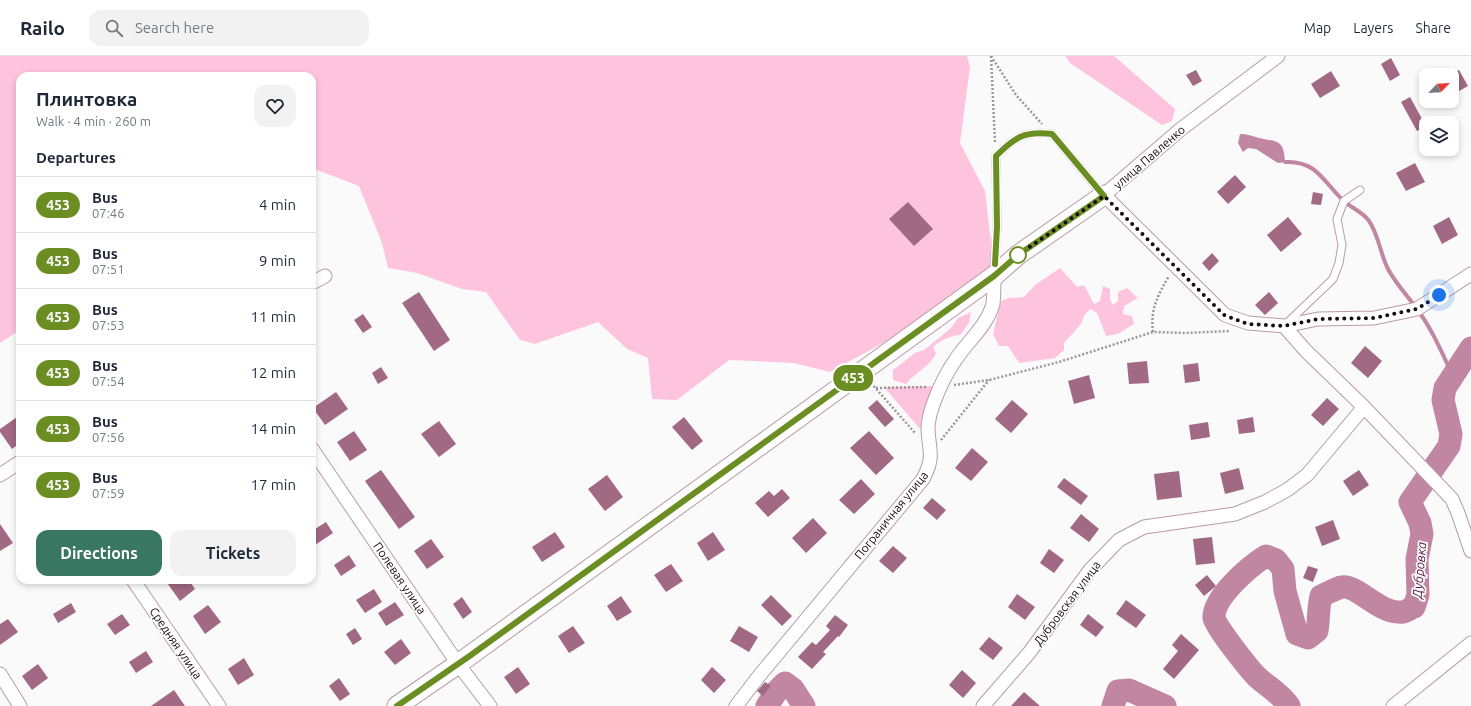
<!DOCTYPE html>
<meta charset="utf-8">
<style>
:root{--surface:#fff;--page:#f2f2f3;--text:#1f2937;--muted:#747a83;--line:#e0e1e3;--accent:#397763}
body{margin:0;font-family:Ubuntu,sans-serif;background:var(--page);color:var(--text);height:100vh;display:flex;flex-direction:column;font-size:15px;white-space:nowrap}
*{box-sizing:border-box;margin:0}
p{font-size:13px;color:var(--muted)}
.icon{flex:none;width:22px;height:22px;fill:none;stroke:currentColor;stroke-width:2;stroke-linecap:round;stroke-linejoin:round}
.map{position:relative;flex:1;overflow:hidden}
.drawer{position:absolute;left:16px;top:16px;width:300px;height:512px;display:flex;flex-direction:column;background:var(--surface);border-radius:12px;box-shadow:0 2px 6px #0003}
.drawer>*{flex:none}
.badge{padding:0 8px;border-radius:13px;font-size:14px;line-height:26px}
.needle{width:26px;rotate:65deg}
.fabs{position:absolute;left:1419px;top:12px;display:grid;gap:8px}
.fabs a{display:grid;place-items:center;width:40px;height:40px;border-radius:8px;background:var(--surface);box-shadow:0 2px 6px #0003;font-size:20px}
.you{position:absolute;width:20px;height:20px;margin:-10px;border:3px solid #fff;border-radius:50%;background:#1a73e8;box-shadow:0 0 0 6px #1a73e833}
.map>.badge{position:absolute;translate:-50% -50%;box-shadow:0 0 0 2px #fff}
h2{padding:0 20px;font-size:15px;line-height:36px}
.round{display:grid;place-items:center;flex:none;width:42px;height:42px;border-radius:12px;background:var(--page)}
.summary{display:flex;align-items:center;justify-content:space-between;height:68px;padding:0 20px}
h1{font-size:19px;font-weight:600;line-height:30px}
.primary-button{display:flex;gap:8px;margin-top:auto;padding:8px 20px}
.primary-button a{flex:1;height:46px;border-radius:12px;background:var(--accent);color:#fff;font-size:16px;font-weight:600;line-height:46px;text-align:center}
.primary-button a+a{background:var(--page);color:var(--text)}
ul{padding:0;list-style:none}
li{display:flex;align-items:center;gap:12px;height:56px;padding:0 20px;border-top:1px solid var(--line)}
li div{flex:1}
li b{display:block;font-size:15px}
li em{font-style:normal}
li .badge{min-width:44px;font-weight:700;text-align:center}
header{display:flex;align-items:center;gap:24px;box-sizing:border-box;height:56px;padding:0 20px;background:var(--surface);border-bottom:1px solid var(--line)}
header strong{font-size:19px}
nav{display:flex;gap:22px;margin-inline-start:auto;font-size:14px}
.search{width:280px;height:36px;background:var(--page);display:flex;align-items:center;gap:10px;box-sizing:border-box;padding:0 14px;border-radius:12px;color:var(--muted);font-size:15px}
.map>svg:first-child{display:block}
.green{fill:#fec4de}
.water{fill:#c186a1}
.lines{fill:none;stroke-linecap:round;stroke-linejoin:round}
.stream{stroke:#c186a1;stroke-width:4}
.river{stroke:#c186a1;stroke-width:23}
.building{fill:#a26984}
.lane-casing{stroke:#bb9aa8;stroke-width:9}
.street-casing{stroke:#bb9aa8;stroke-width:15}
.secondary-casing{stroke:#bb9aa8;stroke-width:21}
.path{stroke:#9b9698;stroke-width:2.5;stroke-dasharray:2 2;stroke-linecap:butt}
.lane{stroke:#fff;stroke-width:7}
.street{stroke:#fff;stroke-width:13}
.secondary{stroke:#fff;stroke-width:19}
.line-casing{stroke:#fff;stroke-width:9}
.line{stroke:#6b8e23;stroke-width:6}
.walk{stroke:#170c11;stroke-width:4;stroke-dasharray:0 7.2}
.stop-dot{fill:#fff;stroke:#6b8e23;stroke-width:2}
.labels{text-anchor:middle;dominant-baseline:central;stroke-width:3.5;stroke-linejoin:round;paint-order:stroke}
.street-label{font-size:12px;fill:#170c11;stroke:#fff}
.water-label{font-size:13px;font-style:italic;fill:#5d173e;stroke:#fff}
</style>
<header>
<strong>Railo</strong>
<div class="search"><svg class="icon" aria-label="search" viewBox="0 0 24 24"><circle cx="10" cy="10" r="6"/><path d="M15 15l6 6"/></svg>Search here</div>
<nav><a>Map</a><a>Layers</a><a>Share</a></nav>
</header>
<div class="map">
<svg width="1471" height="650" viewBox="0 0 1471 650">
<rect width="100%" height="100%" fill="#fafafa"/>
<!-- green -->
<path class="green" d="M0 0H967L970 11 960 87 985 135 992 196 989 218 896 280 830 316 794 307 729 304 677 344 652 343 648 302 627 293 598 266 535 288 520 284 486 236 462 233 417 217 388 212 382 187 359 130 312 112V20H20V274L0 287Z
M1065 0H1114L1175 53 1172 65 1162 69 1070 7Z
M1060 212 1077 231 1084 229 1094 248 1100 245 1103 230 1110 233V243L1113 249 1118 245V236L1127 232 1138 242 1124 250 1123 258 1132 260 1134 268 1118 278 1106 280 1097 257 1091 253 1085 258 1081 268 1064 287V294L1055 302 1019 307 1008 290H999L993 278 1001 245 1009 242 1024 241 1035 229Z
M971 256 969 267 960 279C949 280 941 284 933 291L936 298C928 312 917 315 906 328L893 324V314L915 297 924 294 950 273 958 262Z
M934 330 920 373 884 331Z"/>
<!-- water -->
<path class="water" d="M1240 78C1247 78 1252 80 1259 82 1277 86 1284 83 1285 106L1278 107 1256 93 1248 92 1243 96 1238 87Z"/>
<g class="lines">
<!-- stream -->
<path class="stream" d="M1285 106C1318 104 1324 128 1345 146 1352 152 1364 157 1369 165 1378 177 1381 200 1388 213 1396 228 1407 239 1417 253 1432 273 1442 297 1453 320"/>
<!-- river -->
<path class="river" d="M767 650 777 635 785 627 793 633 804 650
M1113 650 1118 635 1129 634 1165 650
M1289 650C1281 638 1268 631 1257 621 1250 614 1215 570 1214 562 1213 541 1250 510 1266 500L1276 504 1283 513 1285 535 1297 578 1308 582 1317 575C1319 563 1318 552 1321 540 1328 537 1335 533 1341 531 1358 528 1379 559 1403 556 1407 555 1411 552 1414 551L1418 539 1417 503 1422 478 1420 467 1410 446 1449 390 1451 378 1443 344 1445 332 1471 292"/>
</g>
<!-- building -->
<path class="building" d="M1391 2 1400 19 1390 25 1381 8Z
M1196 14 1202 25 1193 30 1186 19Z
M1459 14 1468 30 1452 39V18Z
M1331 15 1340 30 1320 42 1311 28Z
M1410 41 1426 70 1417 75 1401 46Z
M1415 107 1425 126 1406 135 1396 117Z
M1235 119 1246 131 1228 148 1217 136Z
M1313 136 1323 138 1321 149 1311 148Z
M908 146 933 173 914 190 889 163Z
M1288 161 1302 178 1281 196 1267 179Z
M1449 161 1458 179 1442 188 1433 170Z
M1212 197 1219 205 1209 215 1202 207Z
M419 236 450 284 434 295 402 247Z
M1269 236 1278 247 1265 259 1255 249Z
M363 258 372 271 363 277 354 264Z
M1365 290 1382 305 1368 322 1351 307Z
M1147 305 1149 327 1129 328 1127 307Z
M1198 307 1200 325 1185 327 1183 309Z
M381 311 388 322 378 328 372 317Z
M1089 319 1095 342 1074 348 1068 325Z
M336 336 348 353 325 369 313 352Z
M1327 342 1339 353 1323 370 1311 359Z
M877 344 894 363 885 371 868 352Z
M1012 344 1028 358 1011 377 995 363Z
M20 359V387L12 393 0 376V373Z
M684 361 703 385 692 394 672 371Z
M1253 361 1255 376 1239 378 1237 364Z
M439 365 456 388 439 401 421 378Z
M1208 366 1210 381 1191 384 1189 369Z
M354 375 367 394 350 405 337 386Z
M869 375 894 402 876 419 850 392Z
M972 392 988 406 971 425 955 412Z
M1239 412 1244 433 1225 438 1220 417Z
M381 414 415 461 399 473 365 425Z
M1359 414 1369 429 1353 440 1343 425Z
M1179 415 1182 441 1157 444 1154 418Z
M607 419 623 441 605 455 588 433Z
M1064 422 1088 440 1081 449 1057 431Z
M861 423 875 438 854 458 839 444Z
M782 433 790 442 768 461 755 447 769 435 774 440Z
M932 442 946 454 937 464 923 452Z
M1081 458 1099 473 1089 486 1070 472Z
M813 462 827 477 806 497 792 482Z
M1333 464 1340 483 1322 490 1315 471Z
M326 466 333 477 312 491V475Z
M0 468 13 487 0 495Z
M555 476 565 491 542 506 532 491Z
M713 476 725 494 708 505 697 487Z
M1212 481 1215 507 1196 509 1193 483Z
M431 483 444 501 427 513 414 495Z
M893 490 907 502 893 517 879 505Z
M1049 493 1064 504 1054 517 1040 507Z
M349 499 356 510 341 520 334 509Z
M671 508 683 525 666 536 654 519Z
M1308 510 1318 513 1313 526 1303 522Z
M1207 519 1216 530 1204 540 1195 529Z
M165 524H189L195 533 180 545Z
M374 533 382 546 365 557 356 544Z
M1017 538 1035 551 1025 564 1008 551Z
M771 539 792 560 782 570 761 549Z
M621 540 632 556 617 565 607 550Z
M462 541 472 556 463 563 453 548Z
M1126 544 1146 559 1136 572 1116 558Z
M395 546 404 559 386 570 378 557Z
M71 547 76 556 58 567 53 558Z
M208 549 221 566 205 578 193 560Z
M122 558 130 569 115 579 107 568Z
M1088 558 1104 571 1096 581 1080 569Z
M835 559 848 569 839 581 838 580 823 596 826 598 812 613 798 601 812 586 816 589 830 574 826 570Z
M8 563 18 576 0 589V568Z
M573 570 585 587 569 597 558 580Z
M739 570 758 581 749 596 730 585Z
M355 572 362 583 353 589 346 578Z
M1181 578 1199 594 1174 623 1163 613 1178 595 1172 589Z
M989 581 1003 592 993 604 979 593Z
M401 583 411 597 395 609 384 596Z
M146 595 153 606 136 617 129 606Z
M244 602 254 619 238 629 228 613Z
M38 608 48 622 32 634 22 620Z
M518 611 530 628 516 638 504 621Z
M712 611 726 624 714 637 701 624Z
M962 614 976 627 963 642 949 629Z
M339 622 350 638 340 645 329 630Z
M765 626 771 630 763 640 757 635Z
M174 634 185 650H151Z
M1024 636 1040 650H1011Z"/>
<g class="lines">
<defs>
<path id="lane" d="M994 216 997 171 996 100C1015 81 1024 75 1052 78L1103 139
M1286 268 1333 223 1339 207 1342 189 1337 163 1344 145 1360 134"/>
<path id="street" d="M1278 0 1181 73 1104 139 1225 259 1248 267 1284 270 1306 295 1364 351 1452 443 1458 457 1471 495
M312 227 325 220
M1284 270 1318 263 1374 262 1417 253 1471 218
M312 393 458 608 490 650
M0 419 20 406
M133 524 219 650
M0 618 20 650
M736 650 759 620 923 423C935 400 929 396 928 373 928 365 931 354 934 346 939 332 947 316 956 303 968 285 987 270 993 248 994 239 994 229 994 220
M983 650 1029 597 1090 514 1119 484 1144 471 1235 458 1265 446 1287 434 1307 419 1364 351
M1393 650 1471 587"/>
<path id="secondary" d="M397 650 458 608 994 220 1018 199 1104 139"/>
</defs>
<!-- lane casing -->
<use href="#lane" class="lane-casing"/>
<!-- street casing -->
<use href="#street" class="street-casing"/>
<!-- secondary casing -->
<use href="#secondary" class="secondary-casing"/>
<!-- path -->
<path class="path" d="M991 0 995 87
M991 0 1016 39 1042 68
M1153 276C1150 253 1158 239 1169 220
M871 327 915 377
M954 329 989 324 1059 306 1153 276 1185 277 1230 275
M876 332 927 331
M941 384 989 324"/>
<!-- lane -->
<use href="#lane" class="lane"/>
<!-- street -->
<use href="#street" class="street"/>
<!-- secondary -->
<use href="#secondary" class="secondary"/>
</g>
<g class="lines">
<defs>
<path id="line" d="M397 650 471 599 994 220 1018 199 1104 140 1052 78C1024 75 1015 81 996 100L997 171 995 208"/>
</defs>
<!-- line casing -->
<use href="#line" class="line-casing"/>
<!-- line -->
<use href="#line" class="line"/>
<!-- walk -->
<path class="walk" d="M1018 199 1104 140 1224 259 1248 268 1284 270 1318 263 1374 262 1417 253 1439 239"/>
</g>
<!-- markers -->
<circle class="stop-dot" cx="1018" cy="199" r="8"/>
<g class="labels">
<!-- street labels -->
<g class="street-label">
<text transform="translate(1149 101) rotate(-41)">улица Павленко</text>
<text transform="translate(891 459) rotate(-51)">Пограничная улица</text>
<text transform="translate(400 522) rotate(56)">Полевая улица</text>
<text transform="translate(1067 547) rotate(-53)">Дубровская улица</text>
<text transform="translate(176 587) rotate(56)">Средняя улица</text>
</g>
<!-- water labels -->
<g class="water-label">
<text transform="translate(1419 514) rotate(-85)">Дубровка</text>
</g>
</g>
</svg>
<div class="fabs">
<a><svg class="needle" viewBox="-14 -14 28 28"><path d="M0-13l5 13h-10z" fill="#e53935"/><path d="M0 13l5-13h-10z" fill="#747a83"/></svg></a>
<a><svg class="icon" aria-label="layers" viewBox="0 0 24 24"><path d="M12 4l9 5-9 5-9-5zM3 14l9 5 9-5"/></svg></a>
</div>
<div class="you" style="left:1439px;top:239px"></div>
<b class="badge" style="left:853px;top:322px;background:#6b8e23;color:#fff">453</b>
<section class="drawer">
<div class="summary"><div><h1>Плинтовка</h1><p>Walk · 4 min · 260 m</p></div><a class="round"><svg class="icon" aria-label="heart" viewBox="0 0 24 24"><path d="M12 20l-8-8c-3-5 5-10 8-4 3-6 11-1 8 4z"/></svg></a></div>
<h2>Departures</h2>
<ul>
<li><span class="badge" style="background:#6b8e23;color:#fff">453</span><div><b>Bus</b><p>07:46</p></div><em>4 min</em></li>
<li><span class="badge" style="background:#6b8e23;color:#fff">453</span><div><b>Bus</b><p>07:51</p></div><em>9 min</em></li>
<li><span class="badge" style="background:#6b8e23;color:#fff">453</span><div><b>Bus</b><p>07:53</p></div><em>11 min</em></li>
<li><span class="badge" style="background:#6b8e23;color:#fff">453</span><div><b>Bus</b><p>07:54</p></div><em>12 min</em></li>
<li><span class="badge" style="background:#6b8e23;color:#fff">453</span><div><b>Bus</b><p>07:56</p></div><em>14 min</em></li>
<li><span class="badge" style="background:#6b8e23;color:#fff">453</span><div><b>Bus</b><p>07:59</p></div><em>17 min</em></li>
</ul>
<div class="primary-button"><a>Directions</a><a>Tickets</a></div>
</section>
</div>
